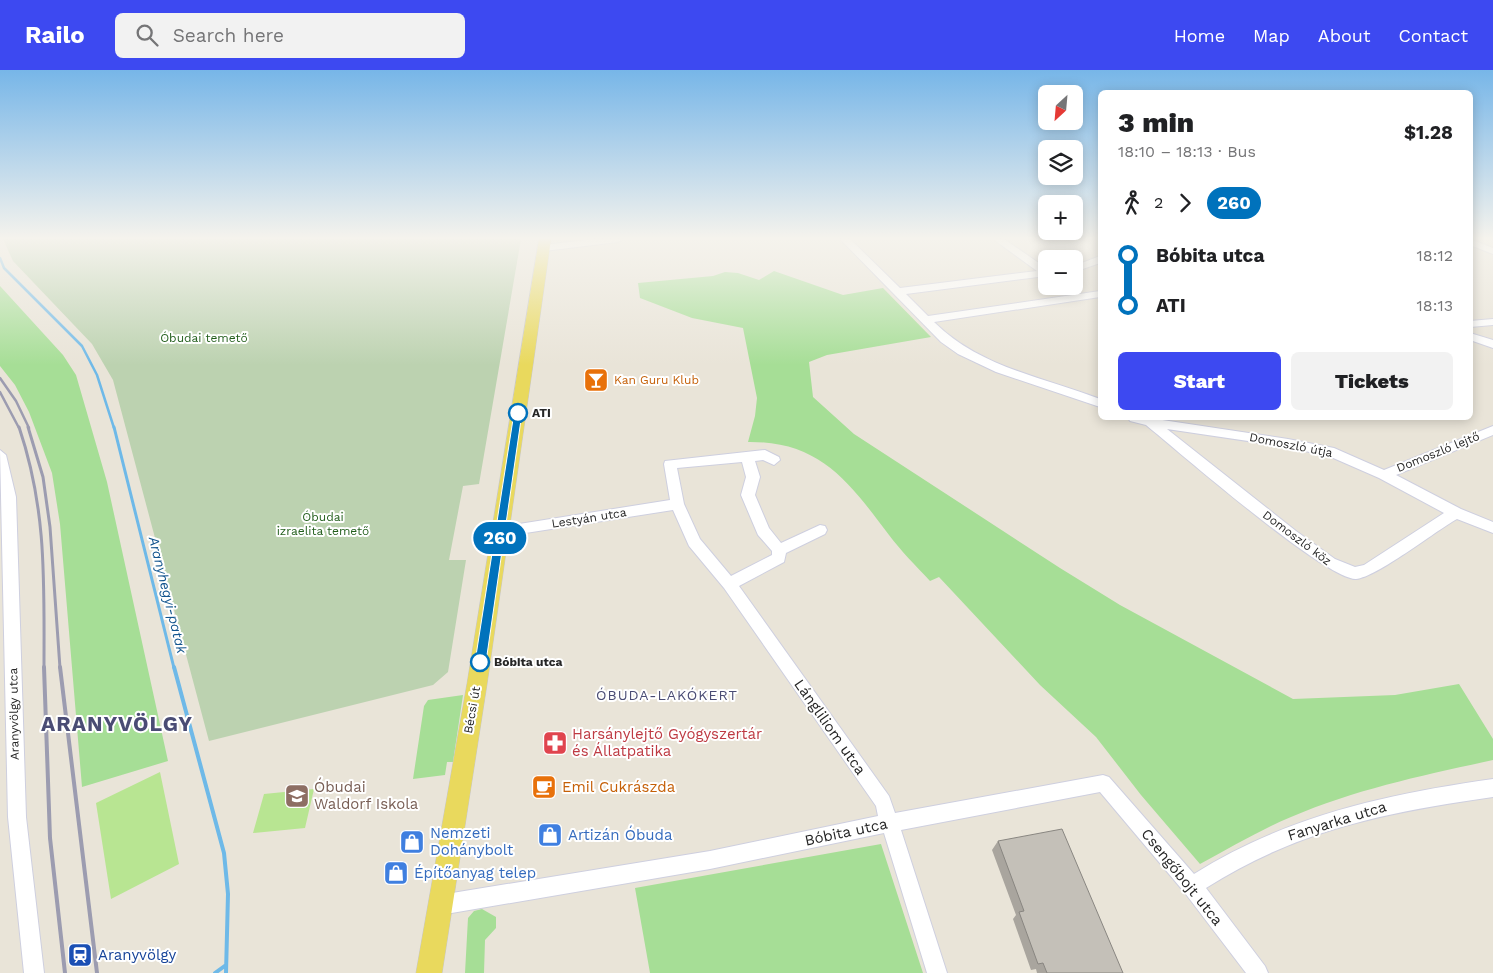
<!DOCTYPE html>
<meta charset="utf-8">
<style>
:root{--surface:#fff;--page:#f2f2f2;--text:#202124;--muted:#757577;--accent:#3d49f1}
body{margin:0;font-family:"Work Sans",sans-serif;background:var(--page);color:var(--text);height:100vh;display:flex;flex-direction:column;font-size:19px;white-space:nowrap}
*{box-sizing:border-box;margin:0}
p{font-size:16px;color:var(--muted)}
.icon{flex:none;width:28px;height:28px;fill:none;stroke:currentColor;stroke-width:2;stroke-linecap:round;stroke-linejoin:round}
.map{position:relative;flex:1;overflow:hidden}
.panel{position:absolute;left:1098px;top:20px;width:375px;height:330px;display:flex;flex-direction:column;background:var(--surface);border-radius:8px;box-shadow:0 2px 12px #0003}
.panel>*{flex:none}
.badge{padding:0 10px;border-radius:16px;font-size:18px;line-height:32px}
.needle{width:32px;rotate:206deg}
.fabs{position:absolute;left:1038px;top:15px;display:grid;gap:10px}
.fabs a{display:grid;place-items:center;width:45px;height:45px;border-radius:8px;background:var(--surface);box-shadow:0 2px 12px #0003;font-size:25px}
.map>.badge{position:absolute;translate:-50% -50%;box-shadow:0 0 0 2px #fff}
.legs{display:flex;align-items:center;gap:8px;height:55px;padding:0 20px;font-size:16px}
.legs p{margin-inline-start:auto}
.overview{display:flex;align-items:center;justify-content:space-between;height:85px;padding:0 20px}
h1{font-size:28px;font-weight:800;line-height:38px}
.cta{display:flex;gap:10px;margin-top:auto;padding:10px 20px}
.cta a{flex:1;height:58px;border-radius:8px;background:var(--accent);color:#fff;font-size:20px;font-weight:800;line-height:58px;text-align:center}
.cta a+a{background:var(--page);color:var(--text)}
ul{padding:0 20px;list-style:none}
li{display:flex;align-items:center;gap:18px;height:50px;font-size:19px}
li i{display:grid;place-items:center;width:8px;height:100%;margin:0 6px;background:currentColor}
li i::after{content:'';width:12px;height:12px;margin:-6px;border:4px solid;border-radius:50%;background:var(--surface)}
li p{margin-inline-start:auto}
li:first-child i{background:linear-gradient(#0000 50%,currentColor 0)}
li:last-child i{background:linear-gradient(currentColor 50%,#0000 0)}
header{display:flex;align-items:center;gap:30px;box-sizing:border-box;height:70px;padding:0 25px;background:var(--accent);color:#fff}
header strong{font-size:24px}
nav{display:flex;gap:28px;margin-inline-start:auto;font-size:18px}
.search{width:350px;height:45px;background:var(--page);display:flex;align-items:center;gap:12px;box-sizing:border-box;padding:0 18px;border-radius:8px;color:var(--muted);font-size:19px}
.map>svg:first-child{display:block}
.green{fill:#a6de96}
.cemetery{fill:#bcd2b0}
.pitch{fill:#b8e592}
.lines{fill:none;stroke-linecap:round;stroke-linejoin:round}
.stream-far2{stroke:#6eb9e8;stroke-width:2.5}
.stream-far1{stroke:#6eb9e8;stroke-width:3}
.stream{stroke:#6eb9e8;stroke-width:4}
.minor-casing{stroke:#cecfdf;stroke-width:2}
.major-casing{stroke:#c7c7c7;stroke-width:1}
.minor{fill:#fff;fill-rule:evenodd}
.major{fill:#e9d95d;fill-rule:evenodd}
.rail-far2{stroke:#9c9cb0;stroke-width:2.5}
.rail-far1{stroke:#9c9cb0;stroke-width:3}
.rail{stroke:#9c9cb0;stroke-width:4}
.wall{fill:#a9a59e}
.building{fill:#c4c0b8;stroke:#898681}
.line-1{fill:#0072bc;stroke:#fff}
.stop-1-dot{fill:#fff;stroke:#0072bc;stroke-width:2.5}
.labels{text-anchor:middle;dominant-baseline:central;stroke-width:4;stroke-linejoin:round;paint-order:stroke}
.park-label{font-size:12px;fill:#225e1c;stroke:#fff}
.food-label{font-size:12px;fill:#c56008;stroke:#fff;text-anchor:start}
.stop-label{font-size:12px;font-weight:bold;fill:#262626;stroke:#fff;text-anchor:start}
.street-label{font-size:12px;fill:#262626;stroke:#fff}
.water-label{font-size:14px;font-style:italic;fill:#13558e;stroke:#fff}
.neighbourhood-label{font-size:14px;letter-spacing:1px;fill:#4a4c74;stroke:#fff}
.near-street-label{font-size:15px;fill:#262626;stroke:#fff}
.near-health-label{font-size:15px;fill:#be3a42;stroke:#fff;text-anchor:start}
.near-education-label{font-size:15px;fill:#785e54;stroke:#fff;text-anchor:start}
.near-food-label{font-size:15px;fill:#c56008;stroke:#fff;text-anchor:start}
.near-shop-label{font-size:15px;fill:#366cbe;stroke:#fff;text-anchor:start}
.near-transit-label{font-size:15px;fill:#164399;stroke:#fff;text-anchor:start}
.near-district-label{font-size:21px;font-weight:bold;letter-spacing:1px;fill:#4a4c74;stroke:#fff}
</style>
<header>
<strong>Railo</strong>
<div class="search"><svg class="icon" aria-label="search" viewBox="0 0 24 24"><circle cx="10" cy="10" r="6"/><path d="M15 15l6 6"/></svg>Search here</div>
<nav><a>Home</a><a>Map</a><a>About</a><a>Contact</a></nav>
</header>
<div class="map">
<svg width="1493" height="903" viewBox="0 0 1493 903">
<rect width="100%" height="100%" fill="#e9e4d8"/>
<!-- green -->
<path class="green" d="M774 201 843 225 883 218 931 267 827 285 809 292 813 327 854 364 1060 498 1120 535 1293 629 1395 625 1459 614 1493 669V690C1425 705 1356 719 1291 747 1260 760 1230 778 1200 794L1141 725 1096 667 1040 615 939 507 930 511C916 496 901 481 889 465 849 412 820 371 748 372L755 346 757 328 743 258 692 248 640 228 638 213 713 206 725 202 738 203 759 210Z
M0 216 63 285 76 305 107 412 168 691 82 717 60 454 52 403 29 342 15 315 0 296Z
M463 625 453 692H447L445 705 413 709 424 636 428 630Z
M881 774 923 903H650L635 818Z
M482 839 496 847V858L485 870 484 903H465L468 848 474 841Z"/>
<!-- cemetery -->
<path class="cemetery" d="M3 169H521L479 414 463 416 449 490H466L448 602 433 615 209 671 113 310 92 274 13 191Z"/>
<!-- pitch -->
<path class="pitch" d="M160 702 179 794 111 829 96 733Z
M314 719 305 758 253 763 264 724Z"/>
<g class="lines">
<!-- stream-far2 -->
<path class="stream-far2" d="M0 188 4 198 82 276 97 305 114 358"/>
<!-- stream-far1 -->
<path class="stream-far1" d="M114 357 174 598"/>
<!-- stream -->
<path class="stream" d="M174 597 224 783 228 824 226 903
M215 903 226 895"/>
<defs>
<path id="minor" d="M595 169H623L618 172 544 181 539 178 544 175Z
M840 169H850L900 218 1037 201 993 169H1004L1046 198V206L906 224 928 246 1100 221V227L934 252C979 297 1042 307 1100 329V337L996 302 958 284 941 272Z
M1470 169 1493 178V184L1470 175Z
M1100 186V193L1074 202V196Z
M1493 249V255L1470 257V251Z
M1470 263 1493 270V278L1470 270Z
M1128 348H1149L1288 369 1334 378 1384 400 1493 356V365L1396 405 1461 439 1493 452V463L1457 449C1434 462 1377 507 1356 509 1326 510 1178 381 1146 355L1130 351ZM1167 359 1288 377 1331 387 1379 408 1444 443 1364 495 1355 497 1335 489 1296 461Z
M0 380 6 385 16 427 26 747 44 903H24L8 747Z
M765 380 779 387 780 390 774 395 763 390 755 391 760 407 755 425 769 458 781 473 820 455 825 456 827 460 825 464 786 483 784 492 739 516 889 726 895 743 1103 705 1109 707 1194 804C1286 746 1387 724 1493 709V727C1387 742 1297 760 1206 818L1265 896 1268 903H1246L1185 823 1100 722 901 760 947 903H927L884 763 710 799 440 845 433 842 430 835 433 828 440 825 710 781 878 746 876 736 724 518 689 476 673 440 500 467 495 466 493 462 495 458 500 457 670 430 664 394 665 391ZM742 392 746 407 741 425 758 465 772 481V485L731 506 700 469 684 434 677 398Z"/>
<path id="major" d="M539 169H551L487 614 442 903H416L467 614Z"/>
</defs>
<!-- minor casing -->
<use href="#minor" class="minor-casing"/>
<!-- major casing -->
<use href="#major" class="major-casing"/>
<!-- minor -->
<use href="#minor" class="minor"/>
<!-- major -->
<use href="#major" class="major"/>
<!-- rail-far2 -->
<path class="rail-far2" d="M0 308 16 331 29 358
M0 322 19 358"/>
<!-- rail-far1 -->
<path class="rail-far1" d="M19 357C47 440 44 512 44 598
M28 357 43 407 50 457 60 598"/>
<!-- rail -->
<path class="rail" d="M44 597 50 768 65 903
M60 597 97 903"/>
</g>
<!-- wall -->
<path class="wall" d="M998 771 1123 903H1037L1036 899 1031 900 1013 849 1016 845 992 780Z"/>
<!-- building -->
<path class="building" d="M1062 759 1123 903H1047L1043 893 1038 894 1019 842 1024 841 998 771Z"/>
<!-- sky -->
<linearGradient id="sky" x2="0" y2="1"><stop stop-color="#77b6e8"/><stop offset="0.57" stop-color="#f5f3ed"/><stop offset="1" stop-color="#f5f3ed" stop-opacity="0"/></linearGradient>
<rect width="1493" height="295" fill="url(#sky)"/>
<!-- line-1 -->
<path class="line-1" d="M518 340 522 343 486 592 480 597 475 592 514 343Z"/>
<!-- icons -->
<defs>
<symbol id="bar-square" viewBox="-11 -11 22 22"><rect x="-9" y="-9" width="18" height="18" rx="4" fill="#e8710a" stroke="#fff"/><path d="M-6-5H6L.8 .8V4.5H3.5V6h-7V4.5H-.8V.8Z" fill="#fff"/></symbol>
<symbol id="pharmacy-square" viewBox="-11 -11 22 22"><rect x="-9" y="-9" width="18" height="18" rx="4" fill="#e0444e" stroke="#fff"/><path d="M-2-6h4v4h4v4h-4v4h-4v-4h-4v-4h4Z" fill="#fff"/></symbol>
<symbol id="cafe-square" viewBox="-11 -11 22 22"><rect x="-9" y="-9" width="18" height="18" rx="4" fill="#e8710a" stroke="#fff"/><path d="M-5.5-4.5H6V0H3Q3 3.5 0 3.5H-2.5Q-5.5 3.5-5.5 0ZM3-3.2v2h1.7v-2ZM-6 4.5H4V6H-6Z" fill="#fff"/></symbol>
<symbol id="school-square" viewBox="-11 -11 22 22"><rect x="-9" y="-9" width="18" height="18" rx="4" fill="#8d6e63" stroke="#fff"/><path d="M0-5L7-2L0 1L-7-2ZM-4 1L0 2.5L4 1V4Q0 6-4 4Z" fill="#fff"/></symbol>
<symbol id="shop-square" viewBox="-11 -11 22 22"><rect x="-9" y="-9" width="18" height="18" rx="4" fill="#3f7fe0" stroke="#fff"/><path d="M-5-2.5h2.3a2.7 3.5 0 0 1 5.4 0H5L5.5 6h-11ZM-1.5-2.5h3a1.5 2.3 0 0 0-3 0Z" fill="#fff"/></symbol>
<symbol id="station-square" viewBox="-11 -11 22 22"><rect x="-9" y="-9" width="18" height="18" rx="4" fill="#1a4fb4" stroke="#fff"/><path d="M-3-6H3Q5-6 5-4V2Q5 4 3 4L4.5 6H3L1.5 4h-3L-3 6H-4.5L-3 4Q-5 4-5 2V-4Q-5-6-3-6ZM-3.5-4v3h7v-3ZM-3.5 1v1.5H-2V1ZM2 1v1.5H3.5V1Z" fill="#fff"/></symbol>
</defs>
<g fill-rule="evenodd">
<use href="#bar-square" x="582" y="296" width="28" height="28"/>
<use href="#pharmacy-square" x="541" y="659" width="28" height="28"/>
<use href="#cafe-square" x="530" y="703" width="28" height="28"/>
<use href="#school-square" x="283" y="712" width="28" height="28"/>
<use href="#shop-square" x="536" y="751" width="28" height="28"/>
<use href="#shop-square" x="398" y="758" width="28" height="28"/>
<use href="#shop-square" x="382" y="789" width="28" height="28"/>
<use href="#station-square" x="66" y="871" width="28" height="28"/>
</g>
<!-- markers -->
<g class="stop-1-dot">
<circle cx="518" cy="343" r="9"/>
<circle cx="480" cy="592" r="9"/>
</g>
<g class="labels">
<!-- park labels -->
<g class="park-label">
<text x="204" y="268">Óbudai temető</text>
<text x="323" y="447">Óbudai<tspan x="323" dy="14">izraelita temető</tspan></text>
</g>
<!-- food labels -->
<g class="food-label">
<text x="614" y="310">Kan Guru Klub</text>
</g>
<!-- stop labels -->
<g class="stop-label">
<text x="532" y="343">ATI</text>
<text x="494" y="592">Bóbita utca</text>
</g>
<!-- street labels -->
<g class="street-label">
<text transform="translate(1291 375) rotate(11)">Domoszló útja</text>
<text transform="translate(1438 382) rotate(-22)">Domoszló lejtő</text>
<text transform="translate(589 448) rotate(-9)">Lestyán utca</text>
<text transform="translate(1297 468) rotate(37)">Domoszló köz</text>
<text transform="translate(472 640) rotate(-80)">Bécsi út</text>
<text transform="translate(14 644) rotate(-91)">Aranyvölgy utca</text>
</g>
<!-- water labels -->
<g class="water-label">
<text transform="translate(168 525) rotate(76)">Aranyhegyi-patak</text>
</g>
<!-- neighbourhood labels -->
<g class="neighbourhood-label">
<text x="667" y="625">ÓBUDA-LAKÓKERT</text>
</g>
<!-- near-street labels -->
<g class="near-street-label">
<text transform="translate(830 657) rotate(55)">Lángliliom utca</text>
<text transform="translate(1337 751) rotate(-17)">Fanyarka utca</text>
<text transform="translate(846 762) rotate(-12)">Bóbita utca</text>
<text transform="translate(1182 807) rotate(51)">Csengőbojt utca</text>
</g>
<!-- near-health labels -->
<g class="near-health-label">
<text x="572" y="664">Harsánylejtő Gyógyszertár<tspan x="572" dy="17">és Állatpatika</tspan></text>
</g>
<!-- near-education labels -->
<g class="near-education-label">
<text x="314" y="717">Óbudai<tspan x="314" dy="17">Waldorf Iskola</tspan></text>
</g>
<!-- near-food labels -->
<g class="near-food-label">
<text x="562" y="717">Emil Cukrászda</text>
</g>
<!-- near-shop labels -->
<g class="near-shop-label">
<text x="430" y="763">Nemzeti<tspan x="430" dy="17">Dohánybolt</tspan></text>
<text x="568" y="765">Artizán Óbuda</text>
<text x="414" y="803">Építőanyag telep</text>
</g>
<!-- near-transit labels -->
<g class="near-transit-label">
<text x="98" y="885">Aranyvölgy</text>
</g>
<!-- near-district labels -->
<g class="near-district-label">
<text x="117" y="653">ARANYVÖLGY</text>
</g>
</g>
</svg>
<div class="fabs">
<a><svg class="needle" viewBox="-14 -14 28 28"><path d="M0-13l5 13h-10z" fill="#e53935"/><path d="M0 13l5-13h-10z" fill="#757577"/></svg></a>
<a><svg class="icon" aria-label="layers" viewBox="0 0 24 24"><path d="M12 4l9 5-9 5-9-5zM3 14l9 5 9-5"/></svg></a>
<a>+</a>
<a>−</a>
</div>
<b class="badge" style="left:500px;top:468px;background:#0072bc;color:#fff">260</b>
<section class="panel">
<div class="overview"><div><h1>3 min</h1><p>18:10 – 18:13 · Bus</p></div><b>$1.28</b></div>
<div class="legs"><svg class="icon" aria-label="walk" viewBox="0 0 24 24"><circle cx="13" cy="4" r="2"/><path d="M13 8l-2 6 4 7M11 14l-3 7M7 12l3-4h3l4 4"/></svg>2<svg class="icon" aria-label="forward" viewBox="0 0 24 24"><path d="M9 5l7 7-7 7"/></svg><b class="badge" style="background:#0072bc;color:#fff">260</b></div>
<ul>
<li><i style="color:#0072bc"></i><b>Bóbita utca</b><p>18:12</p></li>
<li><i style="color:#0072bc"></i><b>ATI</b><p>18:13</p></li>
</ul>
<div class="cta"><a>Start</a><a>Tickets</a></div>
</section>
</div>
